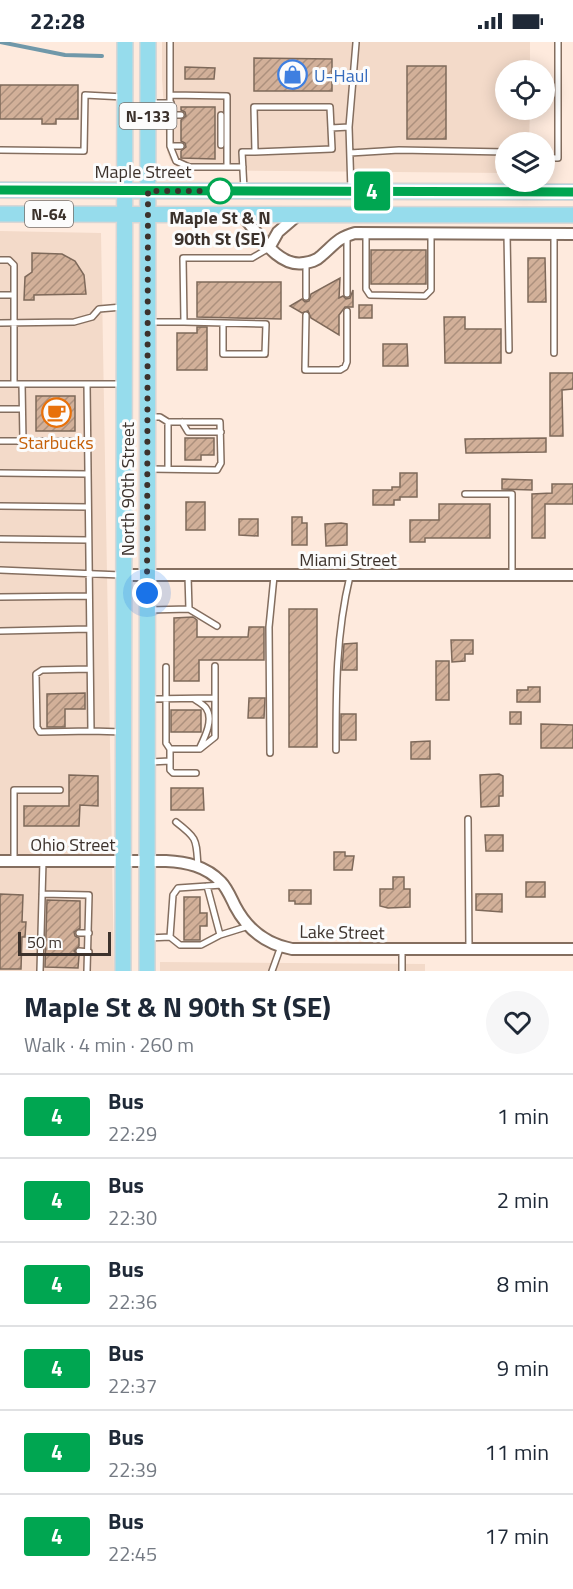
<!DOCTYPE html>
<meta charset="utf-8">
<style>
:root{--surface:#fff;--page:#f6f6f7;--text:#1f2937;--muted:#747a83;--line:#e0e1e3}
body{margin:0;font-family:"Titillium Web",sans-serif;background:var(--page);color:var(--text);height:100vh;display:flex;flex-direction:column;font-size:22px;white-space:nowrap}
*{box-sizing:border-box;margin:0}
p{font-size:20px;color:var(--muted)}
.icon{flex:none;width:33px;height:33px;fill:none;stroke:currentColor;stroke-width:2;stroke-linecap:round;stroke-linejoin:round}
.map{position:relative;height:929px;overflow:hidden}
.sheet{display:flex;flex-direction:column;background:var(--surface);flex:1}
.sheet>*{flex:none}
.badge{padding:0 12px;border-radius:4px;font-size:21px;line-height:39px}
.controls{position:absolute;left:495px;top:18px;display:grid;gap:12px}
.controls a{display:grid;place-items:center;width:60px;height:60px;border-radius:50%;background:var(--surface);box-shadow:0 3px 15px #0003;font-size:30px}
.scale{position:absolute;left:18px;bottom:15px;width:93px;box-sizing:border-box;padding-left:6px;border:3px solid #3c322c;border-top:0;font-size:16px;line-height:21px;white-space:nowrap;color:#3c322c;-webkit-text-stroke:4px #fcfcfc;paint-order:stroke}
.you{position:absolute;width:30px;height:30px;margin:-15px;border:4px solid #fff;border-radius:50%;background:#1a73e8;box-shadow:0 0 0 9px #1a73e833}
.map>.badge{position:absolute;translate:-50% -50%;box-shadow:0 0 0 3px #fff}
.round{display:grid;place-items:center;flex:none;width:63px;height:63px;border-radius:32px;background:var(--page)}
.head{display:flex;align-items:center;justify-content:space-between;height:102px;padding:0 24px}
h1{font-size:28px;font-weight:700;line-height:45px}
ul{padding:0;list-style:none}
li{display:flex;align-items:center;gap:18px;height:84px;padding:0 24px;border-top:2px solid var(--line)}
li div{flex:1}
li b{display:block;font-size:22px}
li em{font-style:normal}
li .badge{min-width:66px;font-weight:700;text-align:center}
.status{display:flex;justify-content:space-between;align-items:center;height:42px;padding:0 30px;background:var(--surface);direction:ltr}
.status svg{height:16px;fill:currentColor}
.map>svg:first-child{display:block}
.built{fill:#f3dac9}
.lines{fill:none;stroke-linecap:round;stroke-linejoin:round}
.stream{stroke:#7098a9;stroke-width:4}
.building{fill:url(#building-hatch);stroke:#7e695a;stroke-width:1.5}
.lane-casing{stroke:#846e5f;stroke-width:8}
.street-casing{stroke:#846e5f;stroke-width:14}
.primary-casing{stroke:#d8d6d5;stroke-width:18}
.lane{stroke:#fff;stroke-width:5}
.street{stroke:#fff;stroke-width:10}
.primary{stroke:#96dcec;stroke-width:15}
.line-casing{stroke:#fff;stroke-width:14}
.line{stroke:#00a651;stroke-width:9}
.walk{stroke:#3c322c;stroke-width:6;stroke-dasharray:0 10.8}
.stop-dot{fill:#fff;stroke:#00a651;stroke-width:3}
.labels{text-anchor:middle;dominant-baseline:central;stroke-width:6;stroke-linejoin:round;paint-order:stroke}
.shield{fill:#fcfcfc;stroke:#766f6a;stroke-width:1.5}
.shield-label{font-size:16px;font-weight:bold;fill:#3c322c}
.shop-label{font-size:18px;fill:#366cbe;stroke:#fcfcfc;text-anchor:start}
.street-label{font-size:18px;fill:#3c322c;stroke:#fcfcfc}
.stop-label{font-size:18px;font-weight:bold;fill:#3c322c;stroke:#fcfcfc}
.food-label{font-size:18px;fill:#c56008;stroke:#fcfcfc}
</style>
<div class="status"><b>22:28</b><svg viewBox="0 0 49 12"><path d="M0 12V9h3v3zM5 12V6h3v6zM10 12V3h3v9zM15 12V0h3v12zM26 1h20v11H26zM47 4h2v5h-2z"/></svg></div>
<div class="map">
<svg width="573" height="929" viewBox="0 0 573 929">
<defs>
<pattern id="building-hatch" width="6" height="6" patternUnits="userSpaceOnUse" patternTransform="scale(1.5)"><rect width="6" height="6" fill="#d2b099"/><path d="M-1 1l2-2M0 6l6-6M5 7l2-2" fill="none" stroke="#ac907d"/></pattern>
</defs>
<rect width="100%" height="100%" fill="#feeadd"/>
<!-- built -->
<path class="built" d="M162 0H530V28H506V68H530L529 100H506L505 131 187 128 179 125 170 118 167 109 162 37Z
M0 189 101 191 114 929H0Z
M160 920 425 922V929H160Z"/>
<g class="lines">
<!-- stream -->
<path class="stream" d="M0 0 65 13 102 14"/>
</g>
<!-- building -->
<path class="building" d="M254 16 332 17V49H254Z
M407 24H446V97H407Z
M185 25 215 26 214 37H185Z
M0 43H78V77H56V82H42V77H0Z
M181 65H215V117L181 116V109L186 105 185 101 181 99V78L186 74 185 70 181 68Z
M371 208H426V242H371Z
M32 211 62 212 75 219 84 233 86 252 34 253V258H24L25 235 32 230Z
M528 216H545L546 260H528Z
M340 236 339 256 343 254 346 257 350 256 353 248V265H345L339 273V293L311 276 308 269 302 271 290 264 302 257 305 260 309 259 311 252Z
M197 240H281V277L197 275Z
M359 263H372V276H359Z
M444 275H465V287H501V321H445Z
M197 285H207V328H177V291H197Z
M383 302H407L408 324H383Z
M550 331H573V347L562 348 563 394H550Z
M36 354H75V389H36Z
M185 396H214V413H201V418H185Z
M546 396V410L466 411 465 397Z
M400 431H417V455H400V458H394V463H373V448H392V445H400Z
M502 437 532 438V448L502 447Z
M552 442H573V462H545V496H532V452L552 451Z
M186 460H205V488H186Z
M439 462H490V496H425V500H410V478H439Z
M292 475H302V481H307V503H292Z
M239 477H258V494L239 493Z
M341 481 347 482V503L326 504 325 482Z
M289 567H317V705H289Z
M193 575 197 578V595H248L249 585H264V618H199V639H174V576Z
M451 598H473V612H465V619L452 620Z
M357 601V628H342L344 602Z
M436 619H449V658H436Z
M528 645H540V660H517V648H528Z
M85 651V667H65V685H47V652Z
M249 656H265L264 676H248Z
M171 668H201V690H171Z
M510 670H521V682H510Z
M341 672H356V698H341Z
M541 682 573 683V706H541Z
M430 699V717H411V700Z
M499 732 503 734V754H499V764L481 765 480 733Z
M69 733 98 734V764L80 763 79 784H24V764H69Z
M171 746H203L204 768H171Z
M485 793H503V809H486Z
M334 810H345V814H354L352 828H334Z
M393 835H404V847H410V865L388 866 380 864V847H393Z
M526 840H545V855H526Z
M289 848H311V862H295V859H289Z
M0 852 23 853 22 880H26L25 895H22L21 927H0Z
M476 852H502V870L476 868Z
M184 855H200V871H207V884H200V898H184Z
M47 858 80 859V886L74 890 75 894 79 896V904L74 909 79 914 78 926 45 925Z"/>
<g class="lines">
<defs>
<path id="lane" d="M170 0V104L176 119 189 125H243
M172 53 227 54V125
M150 61H171
M171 73H181
M221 73V103
M349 85 356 1
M331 86 349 85 351 149
M170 104H181
M0 108 84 109 85 53 124 55
M350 111 399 108 506 110
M544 116H558V0
M244 147 242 110H255L254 65H330L332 107 255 110
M366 191V247L370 253 425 254 431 248V192
M507 192 509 308
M0 218H9L14 223V342
M306 221V255
M347 252V193
M0 253H14
M306 273 305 328H340L345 325 347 320V269
M149 280H184
M0 281 74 280 92 275 99 267 122 265
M223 281V312H265L266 282 184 280 183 216H252L269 206
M554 311V192
M0 342H121
M22 342 23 399
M87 342 91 689 40 690 37 685 36 632 42 628 90 627
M0 367H22
M182 380 188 390H221
M0 399H87
M149 427 217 428 221 421 220 380H168L160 375H150
M168 427V380
M0 431 88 432
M465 452H512V533
M0 464 88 465
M0 497 88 498
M0 528 121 533
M0 555 89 554
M189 567 217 584
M149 568 189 567 188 534
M0 589 89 587
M166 625V701L170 707H200L215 695V624
M147 657 215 656
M194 657C197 659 204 663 206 666 214 677 205 695 200 705
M91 689 123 690
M170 707V728L173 731H196
M336 708C336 648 336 592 350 534
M270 711 269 585 274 534
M150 720 170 719
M468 777 469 907
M176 780C198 797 196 797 198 825
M14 819V748H60
M207 844 220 893 249 884
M42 852 89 853 87 929
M79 891H89
M170 895 180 903H201L220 893
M148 896 170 895 173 853 178 846 222 843
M402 907V929
M79 909 89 910
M40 929 43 819
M272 929 281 904"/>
<path id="street" d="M241 172C258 190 277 226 304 221 311 220 316 219 321 214 334 203 337 196 355 191L573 192
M269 206 278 190 299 172
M123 533H573
M0 819H166C186 820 206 824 221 840 227 846 231 856 235 864 247 887 266 902 292 907H573"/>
<path id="primary" d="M0 148 573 150
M0 172 573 173
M123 929 125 0
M147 929 148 0"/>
</defs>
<!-- lane casing -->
<use href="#lane" class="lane-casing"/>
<!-- street casing -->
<use href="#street" class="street-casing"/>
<!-- primary casing -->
<use href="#primary" class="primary-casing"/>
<!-- lane -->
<use href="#lane" class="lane"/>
<!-- street -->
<use href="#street" class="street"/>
<!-- primary -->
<use href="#primary" class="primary"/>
</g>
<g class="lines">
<defs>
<path id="line" d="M0 148 573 150"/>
</defs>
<!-- line casing -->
<use href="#line" class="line-casing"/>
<!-- line -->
<use href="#line" class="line"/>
<!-- walk -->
<path class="walk" d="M147 551 148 149H220"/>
</g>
<!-- icons -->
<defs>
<symbol id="shop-ring" viewBox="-11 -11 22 22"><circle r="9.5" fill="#fcfcfc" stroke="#3f7fe0" stroke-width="1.5"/><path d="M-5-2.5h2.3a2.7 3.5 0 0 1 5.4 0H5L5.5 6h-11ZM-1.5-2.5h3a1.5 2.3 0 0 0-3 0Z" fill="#3f7fe0"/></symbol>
<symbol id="cafe-ring" viewBox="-11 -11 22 22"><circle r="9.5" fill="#fcfcfc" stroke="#e8710a" stroke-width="1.5"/><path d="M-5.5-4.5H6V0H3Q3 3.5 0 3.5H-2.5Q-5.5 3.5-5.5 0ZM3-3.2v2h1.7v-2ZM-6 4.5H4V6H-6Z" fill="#e8710a"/></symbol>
</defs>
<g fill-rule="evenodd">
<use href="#shop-ring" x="276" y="16" width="33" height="33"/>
<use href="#cafe-ring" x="40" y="354" width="33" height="33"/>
</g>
<!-- markers -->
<circle class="stop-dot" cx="220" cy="149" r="12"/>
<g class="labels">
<!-- shield labels -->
<g class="shield">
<rect x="119.5" y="61" width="57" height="26" rx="4.5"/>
<rect x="25" y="159" width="48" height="26" rx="4.5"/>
</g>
<g class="shield-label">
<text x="148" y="74">N-133</text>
<text x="49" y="172">N-64</text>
</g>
<!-- shop labels -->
<g class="shop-label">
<text x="314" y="33">U-Haul</text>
</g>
<!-- street labels -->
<g class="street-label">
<text x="143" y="129">Maple Street</text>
<text transform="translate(127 447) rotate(-90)">North 90th Street</text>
<text x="348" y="517">Miami Street</text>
<text x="73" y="802">Ohio Street</text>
<text transform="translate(342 890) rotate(1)">Lake Street</text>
</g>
<!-- stop labels -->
<g class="stop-label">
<text x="220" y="175">Maple St &amp; N<tspan x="220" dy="21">90th St (SE)</tspan></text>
</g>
<!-- food labels -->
<g class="food-label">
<text x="56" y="400">Starbucks</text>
</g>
</g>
</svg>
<div class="controls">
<a><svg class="icon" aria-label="locate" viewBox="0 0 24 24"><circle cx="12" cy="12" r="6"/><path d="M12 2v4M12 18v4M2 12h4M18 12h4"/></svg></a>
<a><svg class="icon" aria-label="layers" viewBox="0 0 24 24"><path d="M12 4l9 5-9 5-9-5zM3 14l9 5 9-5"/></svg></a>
</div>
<div class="scale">50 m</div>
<div class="you" style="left:147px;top:551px"></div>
<b class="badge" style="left:372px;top:149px;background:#00a651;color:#fff">4</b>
</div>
<section class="sheet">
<div class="head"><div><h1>Maple St &amp; N 90th St (SE)</h1><p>Walk · 4 min · 260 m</p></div><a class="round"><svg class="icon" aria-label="heart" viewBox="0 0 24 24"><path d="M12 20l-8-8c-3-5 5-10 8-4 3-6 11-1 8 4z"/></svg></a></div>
<ul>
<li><span class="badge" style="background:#00a651;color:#fff">4</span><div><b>Bus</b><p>22:29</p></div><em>1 min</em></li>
<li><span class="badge" style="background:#00a651;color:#fff">4</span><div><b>Bus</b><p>22:30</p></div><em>2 min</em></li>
<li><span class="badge" style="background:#00a651;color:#fff">4</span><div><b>Bus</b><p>22:36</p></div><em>8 min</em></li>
<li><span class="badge" style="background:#00a651;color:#fff">4</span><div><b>Bus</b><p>22:37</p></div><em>9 min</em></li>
<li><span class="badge" style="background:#00a651;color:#fff">4</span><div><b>Bus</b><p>22:39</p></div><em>11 min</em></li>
<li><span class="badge" style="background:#00a651;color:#fff">4</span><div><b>Bus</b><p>22:45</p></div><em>17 min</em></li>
</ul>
</section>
